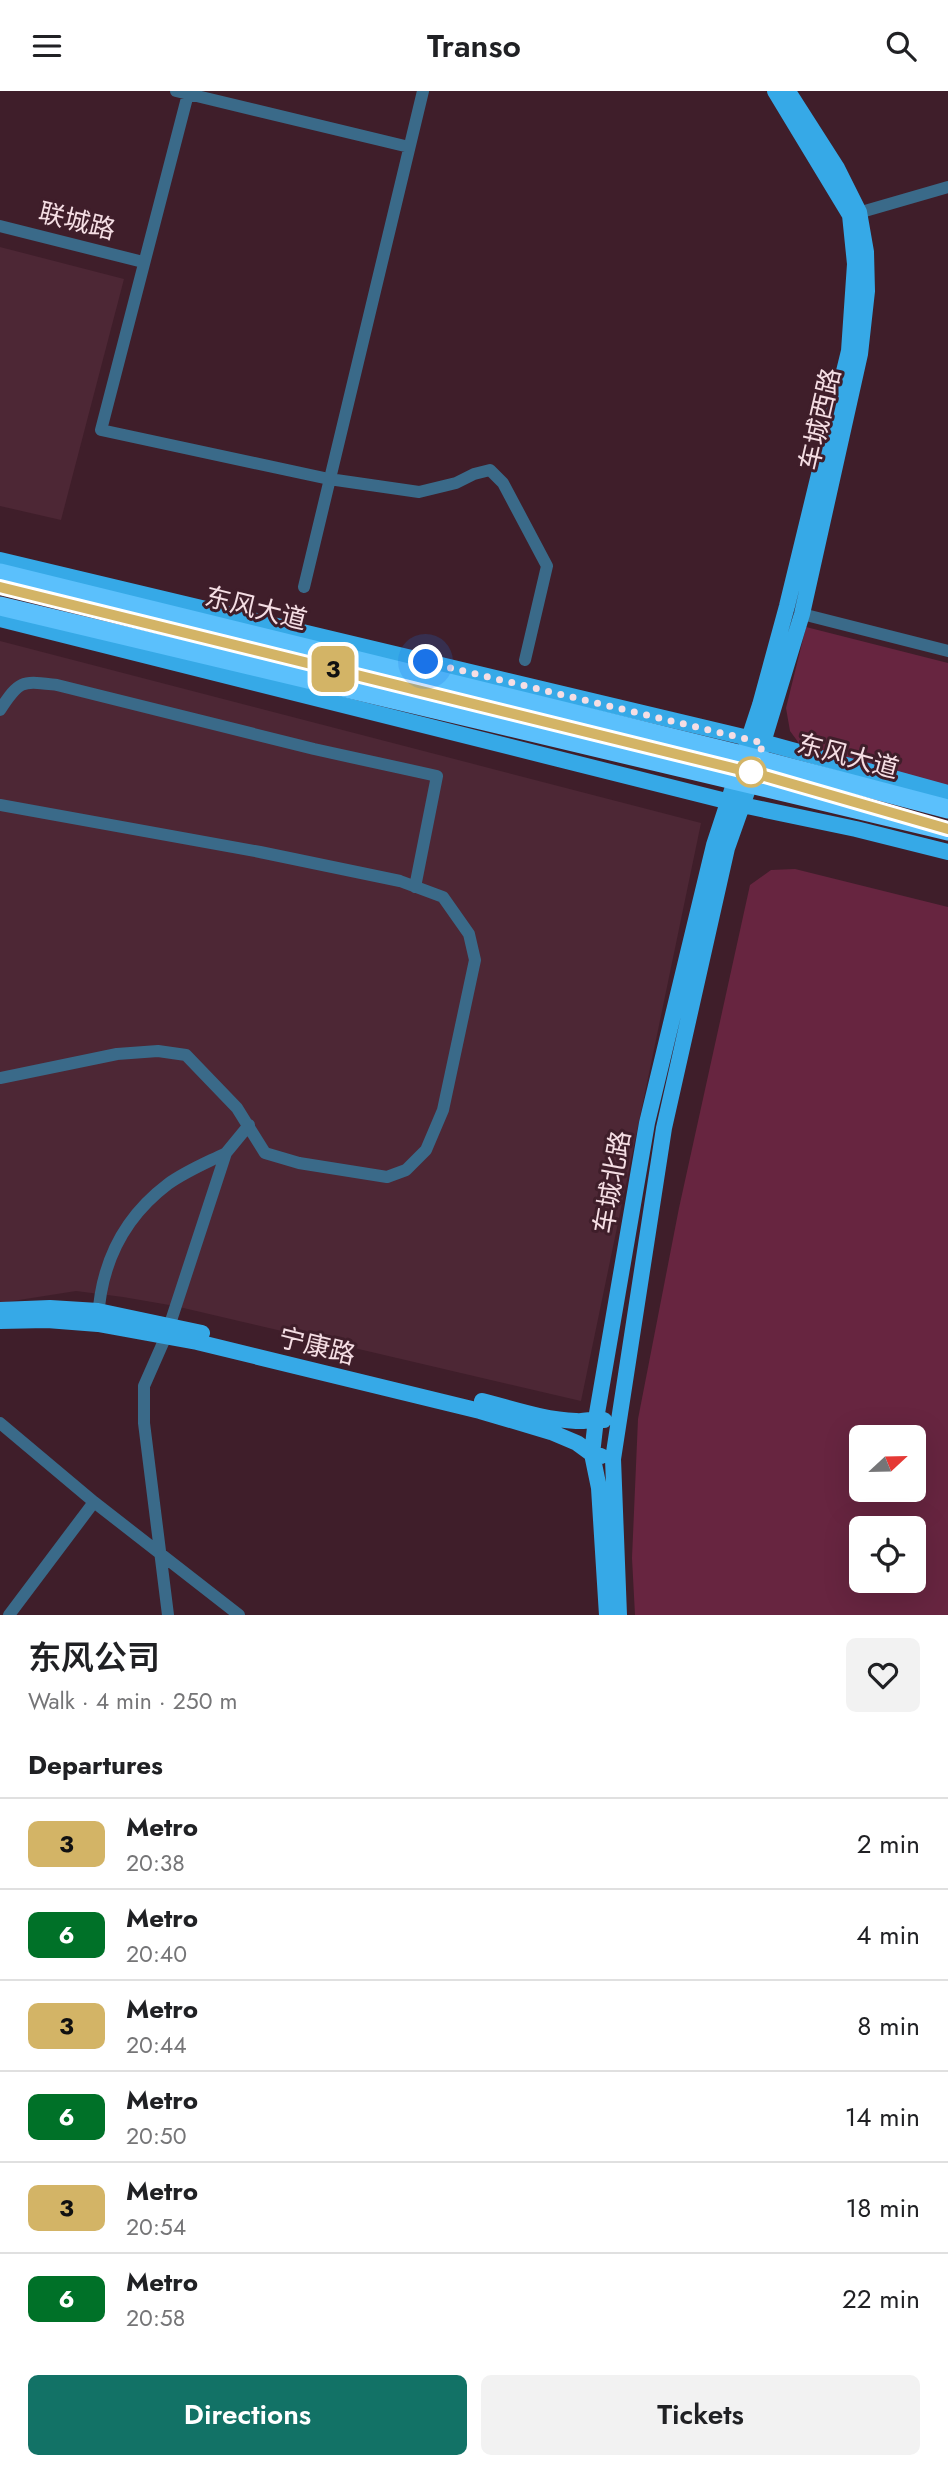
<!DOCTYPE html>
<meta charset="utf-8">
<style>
:root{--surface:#fff;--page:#f2f2f2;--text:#202124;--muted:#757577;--line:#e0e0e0;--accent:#127266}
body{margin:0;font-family:Jost,"Noto Sans SC",sans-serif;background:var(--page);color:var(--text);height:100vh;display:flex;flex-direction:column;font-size:26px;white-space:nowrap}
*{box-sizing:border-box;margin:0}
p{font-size:23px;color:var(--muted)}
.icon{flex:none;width:38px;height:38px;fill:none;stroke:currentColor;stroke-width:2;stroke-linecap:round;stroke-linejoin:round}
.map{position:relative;height:1524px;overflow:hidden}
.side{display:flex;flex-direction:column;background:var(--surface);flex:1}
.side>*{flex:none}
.badge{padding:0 14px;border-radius:10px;font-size:24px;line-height:46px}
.needle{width:46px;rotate:68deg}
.tools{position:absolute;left:849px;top:1334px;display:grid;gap:14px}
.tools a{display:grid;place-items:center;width:77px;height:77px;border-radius:10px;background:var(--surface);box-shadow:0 7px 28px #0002;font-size:35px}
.you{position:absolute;width:35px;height:35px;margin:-18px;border:5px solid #fff;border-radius:50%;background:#1a73e8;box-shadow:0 0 0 10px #1a73e833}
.map>.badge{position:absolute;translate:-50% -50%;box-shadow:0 0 0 4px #fff}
h2{padding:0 28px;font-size:26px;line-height:63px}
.round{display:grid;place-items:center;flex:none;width:74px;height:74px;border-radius:10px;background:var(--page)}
.headline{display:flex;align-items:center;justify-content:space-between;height:119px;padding:0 28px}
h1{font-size:33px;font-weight:600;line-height:52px}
.primary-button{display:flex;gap:14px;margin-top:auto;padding:14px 28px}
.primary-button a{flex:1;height:80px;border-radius:10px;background:var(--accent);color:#fff;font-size:28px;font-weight:600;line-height:80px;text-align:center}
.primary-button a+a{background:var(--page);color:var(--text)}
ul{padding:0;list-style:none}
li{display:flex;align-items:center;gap:21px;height:91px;padding:0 28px;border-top:2px solid var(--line)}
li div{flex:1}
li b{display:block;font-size:26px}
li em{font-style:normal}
li .badge{min-width:77px;font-weight:700;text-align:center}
header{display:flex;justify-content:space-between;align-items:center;height:91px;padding:0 28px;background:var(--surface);font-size:32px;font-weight:600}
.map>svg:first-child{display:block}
.built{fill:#4d2735}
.green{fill:#672540;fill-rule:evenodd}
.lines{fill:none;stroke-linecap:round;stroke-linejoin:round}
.minor{stroke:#3a6a89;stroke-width:12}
.major{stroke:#36a9e7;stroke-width:16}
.highway{stroke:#5bc0fc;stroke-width:19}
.line-casing{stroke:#fff;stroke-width:16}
.line{stroke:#d3b466;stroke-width:10}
.walk{stroke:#f5dee4;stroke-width:7;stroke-dasharray:0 12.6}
.stop-dot{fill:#fff;stroke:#d3b466;stroke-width:3.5}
.labels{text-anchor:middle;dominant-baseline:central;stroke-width:6;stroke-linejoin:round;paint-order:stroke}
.street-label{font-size:26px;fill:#f5dee4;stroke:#3f1e2a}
</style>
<header><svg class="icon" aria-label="menu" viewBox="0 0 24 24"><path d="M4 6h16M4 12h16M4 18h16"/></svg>Transo<svg class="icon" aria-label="search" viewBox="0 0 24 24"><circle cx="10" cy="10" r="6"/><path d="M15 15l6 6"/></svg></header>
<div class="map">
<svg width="948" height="1524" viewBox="0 0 948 1524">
<rect width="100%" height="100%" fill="#3f1e2a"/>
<!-- built -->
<path class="built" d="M0 156 124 188 61 429 0 415Z
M0 550 701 732 581 1310 175 1215 123 1206 76 1200 0 1212Z"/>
<!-- green -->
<path class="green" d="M806 536 948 572V702L804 659 790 640 786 617Z
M795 778 948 816V1524H635L632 1467 638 1328 679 1117 750 794 771 779ZM861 1346H914V1398H861ZM861 1437H914V1489H861Z"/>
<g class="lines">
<!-- minor -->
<path class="minor" d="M176 0 409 56
M188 3 101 339 329 388 419 401 456 392 474 383 490 379 503 392 547 475 525 569
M851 124 948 96
M0 135 143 171
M304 496 423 0
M802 523 948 560
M0 619C20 588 22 590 57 594L314 658 437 685 415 796
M0 714 260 761 400 790 443 806 469 843 475 869 443 1019 426 1059 406 1079 387 1086 299 1072 265 1062 237 1017 186 964 158 960 117 963 0 987
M98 1228C101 1172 123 1127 168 1093 186 1080 206 1072 226 1062
M0 1332 94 1411 239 1524
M9 1524 94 1411
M168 1524 144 1332V1295L166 1245 226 1062 249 1034"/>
<!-- major -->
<path class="major" d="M0 469 748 647 948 702
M0 528 742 714 856 738 948 761
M0 1219 50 1217 98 1220 202 1242
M0 1230 47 1229 98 1233 197 1251 480 1320 551 1341 577 1352 592 1363 601 1365
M482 1310C513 1318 545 1329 576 1330 586 1331 594 1327 604 1329
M607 1524 599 1397 592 1363 596 1328 647 1032 714 754 760 614 787 515 849 260 855 173 850 124 775 0
M619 1524 613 1368 664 1037 727 757 755 678 802 523 860 263 867 200 866 161 859 121 837 77 789 2"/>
<!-- highway -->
<path class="highway" d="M0 482 738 663 948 718
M0 515 948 740"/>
</g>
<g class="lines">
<defs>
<path id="line" d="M0 496 761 684 948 738"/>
</defs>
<!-- line casing -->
<use href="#line" class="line-casing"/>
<!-- line -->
<use href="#line" class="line"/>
<!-- walk -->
<path class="walk" d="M426 571 763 652 755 678 751 681"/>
</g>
<!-- markers -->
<circle class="stop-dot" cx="751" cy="681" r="14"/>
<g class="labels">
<!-- street labels -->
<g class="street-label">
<text transform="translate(77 130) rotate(14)">联城路</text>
<text transform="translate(820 328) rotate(-77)">车城西路</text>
<text transform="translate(256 517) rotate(14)">东风大道</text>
<text transform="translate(848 665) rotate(15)">东风大道</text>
<text transform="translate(612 1091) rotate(-80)">车城北路</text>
<text transform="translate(317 1255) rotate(14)">宁康路</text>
</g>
</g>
</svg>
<div class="tools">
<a><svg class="needle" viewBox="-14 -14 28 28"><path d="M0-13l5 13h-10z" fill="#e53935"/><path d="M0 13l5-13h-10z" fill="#757577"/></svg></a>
<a><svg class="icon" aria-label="locate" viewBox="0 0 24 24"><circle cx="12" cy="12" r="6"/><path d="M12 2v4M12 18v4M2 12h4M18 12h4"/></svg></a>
</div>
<div class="you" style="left:426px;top:571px"></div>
<b class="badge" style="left:333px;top:578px;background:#d3b466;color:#111">3</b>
</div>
<section class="side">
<div class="headline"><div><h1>东风公司</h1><p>Walk · 4 min · 250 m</p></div><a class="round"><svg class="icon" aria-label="heart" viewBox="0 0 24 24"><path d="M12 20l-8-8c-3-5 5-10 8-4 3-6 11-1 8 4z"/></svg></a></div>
<h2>Departures</h2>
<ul>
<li><span class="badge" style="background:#d3b466;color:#111">3</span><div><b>Metro</b><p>20:38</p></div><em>2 min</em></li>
<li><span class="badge" style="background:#007128;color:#fff">6</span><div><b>Metro</b><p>20:40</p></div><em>4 min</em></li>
<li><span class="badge" style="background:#d3b466;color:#111">3</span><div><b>Metro</b><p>20:44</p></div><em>8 min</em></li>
<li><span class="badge" style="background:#007128;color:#fff">6</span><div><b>Metro</b><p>20:50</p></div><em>14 min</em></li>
<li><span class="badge" style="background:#d3b466;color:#111">3</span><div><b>Metro</b><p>20:54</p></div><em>18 min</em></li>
<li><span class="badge" style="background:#007128;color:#fff">6</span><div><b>Metro</b><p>20:58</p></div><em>22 min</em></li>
</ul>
<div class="primary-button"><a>Directions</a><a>Tickets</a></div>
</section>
